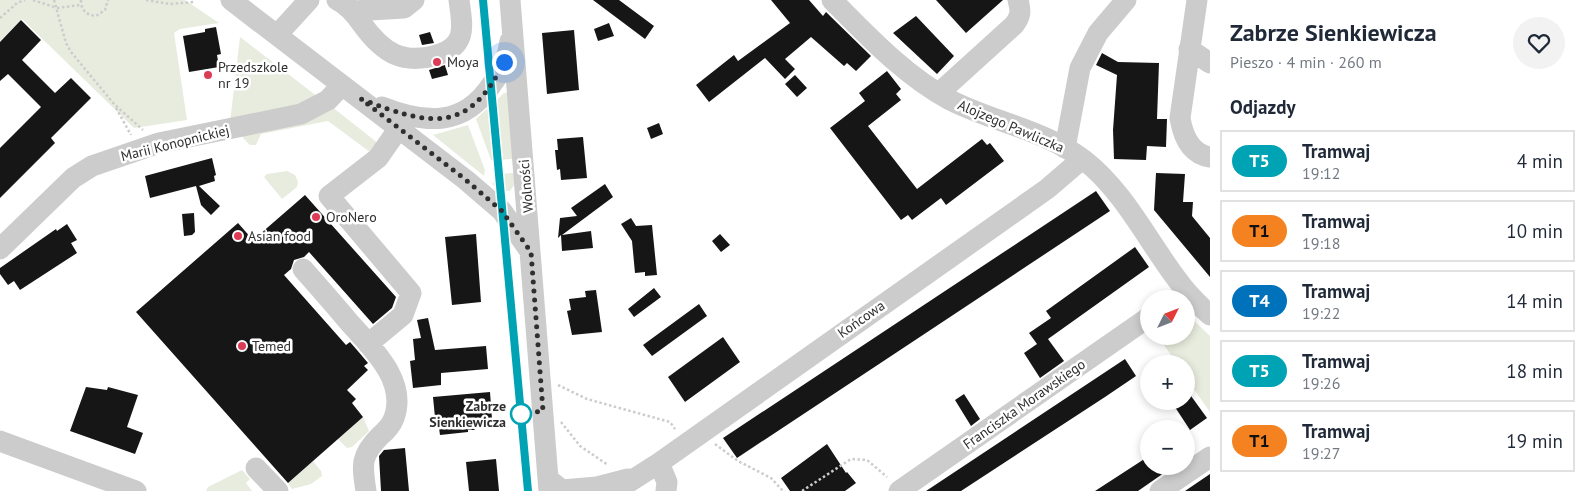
<!DOCTYPE html>
<html lang="pl">
<meta charset="utf-8">
<style>
:root{--surface:#fff;--page:#f2f2f3;--text:#1f2937;--muted:#747a83;--line:#e0e1e3}
body{margin:0;font-family:"PT Sans",sans-serif;background:var(--page);color:var(--text);height:100vh;display:flex;flex-direction:column;font-size:19px;white-space:nowrap}
*{box-sizing:border-box;margin:0}
p{font-size:16px;color:var(--muted)}
.icon{flex:none;width:28px;height:28px;fill:none;stroke:currentColor;stroke-width:2;stroke-linecap:round;stroke-linejoin:round}
.map{position:relative;flex:1;overflow:hidden}
.panel{display:flex;flex-direction:column;background:var(--surface);width:375px}
.panel>*{flex:none}
.badge{padding:0 10px;border-radius:16px;font-size:18px;line-height:32px}
.needle{width:32px;rotate:48deg}
.buttons{position:absolute;left:1140px;top:290px;display:grid;gap:10px}
.buttons a{display:grid;place-items:center;width:55px;height:55px;border-radius:50%;background:var(--surface);box-shadow:0 2px 8px #0003;font-size:25px}
.you{position:absolute;width:25px;height:25px;margin:-12px;border:4px solid #fff;border-radius:50%;background:#1a73e8;box-shadow:0 0 0 8px #1a73e833}
.map>.badge{position:absolute;translate:-50% -50%;box-shadow:0 0 0 2px #fff}
h2{padding:0 20px;font-size:19px;line-height:45px}
.round{display:grid;place-items:center;flex:none;width:52px;height:52px;border-radius:26px;background:var(--page)}
.head{display:flex;align-items:center;justify-content:space-between;height:85px;padding:0 20px}
h1{font-size:24px;font-weight:600;line-height:38px}
ul{padding:0;list-style:none}
li{display:flex;align-items:center;gap:15px;height:62px;margin:0 10px 8px;padding:0 10px;border:2px solid var(--line);border-radius:0px}
li div{flex:1}
li b{display:block;font-size:19px}
li em{font-style:normal}
li .badge{min-width:55px;font-weight:700;text-align:center}
main{display:flex;flex:1;min-height:0}
.map>svg:first-child{display:block}
.green{fill:#e7ecde}
.building{fill:#161616}
.lines{fill:none;stroke-linecap:round;stroke-linejoin:round}
.path{stroke:#ccc;stroke-width:2.5;stroke-dasharray:2.5 2.5;stroke-linecap:butt}
.minor{stroke:#ccc;stroke-width:21}
.tram{stroke:#848484;stroke-width:1}
.line-casing{stroke:#fff;stroke-width:11}
.line{stroke:#00a3b4;stroke-width:8}
.walk{stroke:#2f2f2f;stroke-width:5;stroke-dasharray:0 9}
.poi-dot{fill:#dc3c55;stroke:#fff;stroke-width:2}
.stop-dot{fill:#fff;stroke:#00a3b4;stroke-width:2.5}
.labels{text-anchor:middle;dominant-baseline:central;stroke-width:5;stroke-linejoin:round;paint-order:stroke}
.poi-label{font-size:14px;fill:#2f2f2f;stroke:#fff;text-anchor:start}
.street-label{font-size:14px;fill:#2f2f2f;stroke:#fff}
.stop-label{font-size:14px;font-weight:bold;fill:#2f2f2f;stroke:#fff;text-anchor:end}
</style>
<main>
<div class="map">
<svg width="1210" height="491" viewBox="0 0 1210 491">
<rect width="100%" height="100%" fill="#fff"/>
<!-- green -->
<path class="green" d="M0 0H185L219 23 180 29 174 33 187 120 134 128 22 19 0 41Z
M240 37 318 97 300 105 230 122Z
M504 93H508L513 159 491 160 476 119Z
M331 106 379 144 374 155 328 121 261 134 256 145H250L243 138 244 133Z
M468 125 485 170 484 176 433 135Z
M287 171 295 175 298 182 297 187 282 199 264 177 267 174Z
M514 173V185L510 191H500L492 184 495 181V174Z
M1186 313 1210 336V412L1186 378V364H1177L1158 336H1186Z
M363 417 369 431 352 447 347 448 338 439Z
M313 461 321 471 322 476 311 484 292 489 288 483Z
M242 470 250 479 246 483 252 491H206L208 487Z"/>
<!-- building -->
<path class="building" d="M593 0H619L654 26 645 39Z
M771 0H809L823 16 826 12 871 56 856 71 847 63 844 66 811 37 785 59 795 69 785 79 765 58 709 102 696 85 734 55 738 61 790 23Z
M936 0H1003L966 33Z
M916 16 954 56 937 74 893 33Z
M21 20 41 40 22 60 55 93 71 78 91 98 51 138 55 143 0 198V148L41 107 8 74 0 81V42Z
M609 23 614 36 598 41 594 29Z
M216 27 221 54 217 55 219 67 189 72 183 36 205 32V29Z
M574 30 579 90 547 94 542 33Z
M430 32 434 43 422 45 419 35Z
M1102 53 1118 62 1159 63 1157 119H1167L1166 147 1147 146 1146 160 1114 159 1113 130 1117 75 1096 65Z
M445 65 448 75 432 79 429 70Z
M887 71 901 89 896 94 901 100 868 126 917 189 982 139 987 145 990 143 1004 161 946 205 941 198 912 220 908 215 901 220 830 128 865 101 859 93Z
M795 75 807 88 797 97 785 84Z
M659 123 663 134 651 139 647 128Z
M583 137 587 178 561 180 560 169 557 170 555 150H558L557 139Z
M212 158 216 175 214 176 215 181 199 186 220 206 211 215 201 205 196 186 150 198 145 176Z
M1156 173 1185 174 1183 202H1193L1192 216 1210 238V277L1154 210Z
M605 184 613 197 562 235 591 231 593 248 562 251 561 235 558 238 560 218 577 216 571 208Z
M1096 191 1110 211 737 458 723 438Z
M305 195 396 297 392 308 373 324 309 252 304 257 294 260 291 269 284 275 346 345 350 342 357 350 368 363 364 366 368 370 347 390 356 399 352 403 363 417 288 483 136 312 238 223 253 240Z
M194 213 195 232 192 235 184 236 182 214Z
M631 218 636 226 652 225 657 275 645 276V272L635 273 632 241 621 224Z
M67 224 77 240 71 243 77 253 20 290 14 281 8 285 0 274V268L56 229 57 231Z
M476 234 481 302 452 305 445 237Z
M720 234 730 245 721 252 712 241Z
M1135 247 1149 267 1048 339 1064 361 1040 378 1024 353 1037 344 1029 333 1051 318 1046 311Z
M654 288 661 297 634 317 628 309Z
M596 290 602 332 572 335 567 311 571 310 569 299 586 297 585 291Z
M699 304 707 316 652 356 643 345Z
M428 318 435 350 486 346 488 369 441 373V385L413 388 410 361 415 360 413 339 421 338 417 320Z
M723 337 740 362 685 402 668 377Z
M1125 359 1136 376 1105 397 961 491H926Z
M86 387 107 390 108 387 138 395 127 427 143 433 135 454 70 431Z
M1186 389 1207 418 1190 430 1171 401H1186Z
M490 392 492 419 475 422V430H468V432L440 435 439 428H436L433 397Z
M964 394 980 419 971 426 955 400Z
M827 444 846 473 847 472 856 483 845 491H790L781 478Z
M405 448 409 491H381L379 456 384 450Z
M1149 456V466H1174L1138 491H1095Z
M496 459 499 491H469L466 462Z
M1210 474V491H1185Z"/>
<g class="lines">
<!-- path -->
<path class="path" d="M33 0 54 7
M54 0 66 43 71 52 114 104 143 130
M81 0C81 10 86 15 96 16L105 10 108 0
M146 0 170 4 194 2
M57 8 80 5
M0 18 17 3 25 0
M116 108 131 135
M558 385 587 399 670 422 675 429
M561 422 580 446 608 465
M715 444 738 461 771 478 783 491
M802 491 851 459 867 460 887 477"/>
<!-- minor -->
<path class="minor" d="M231 0 466 180 502 211 529 250
M337 0C348 5 355 14 362 24 383 53 403 66 440 54 468 44 462 24 459 0
M510 0 549 491
M832 0C868 36 904 75 950 100 993 122 1045 130 1084 160 1125 192 1148 242 1179 282 1188 295 1199 305 1210 315
M1197 0 1180 118C1183 136 1190 154 1210 157
M353 11 404 8 414 0
M277 35 309 0
M1189 49 1210 63
M939 93 1014 25C1021 16 1021 11 1018 0
M382 107C425 124 464 127 492 84 501 72 508 57 510 41
M1065 148 1080 68 1098 33 1126 0
M0 249 73 178 92 166 159 143 301 114 328 100 342 85
M303 269C318 286 333 303 348 321 370 346 408 380 394 418 391 426 386 431 380 436 360 456 362 465 366 491
M368 344 403 315 411 293 329 196 378 158 399 128
M0 441 136 491
M659 463 667 482 666 491
M256 468 278 491
M548 479 562 490 597 487 628 479
M615 491 659 463 1047 189 1082 159
M899 491 1149 317
M1160 491 1210 457"/>
<!-- tram -->
<path class="tram" d="M483 0 528 491"/>
</g>
<g class="lines">
<defs>
<path id="line" d="M483 0 528 491"/>
</defs>
<!-- line casing -->
<use href="#line" class="line-casing"/>
<!-- line -->
<use href="#line" class="line"/>
<!-- walk -->
<path class="walk" d="M504 62C468 136 428 125 361 99L466 180 502 211 531 252 543 411 521 414"/>
</g>
<!-- markers -->
<g class="poi-dot">
<circle cx="437" cy="62" r="5"/>
<circle cx="208" cy="75" r="5"/>
<circle cx="316" cy="217" r="5"/>
<circle cx="238" cy="236" r="5"/>
<circle cx="242" cy="346" r="5"/>
</g>
<circle class="stop-dot" cx="521" cy="414" r="10"/>
<g class="labels">
<!-- poi labels -->
<g class="poi-label">
<text x="447" y="62">Moya</text>
<text x="218" y="67">Przedszkole<tspan x="218" dy="16">nr 19</tspan></text>
<text x="326" y="217">OroNero</text>
<text x="248" y="236">Asian food</text>
<text x="252" y="346">Temed</text>
</g>
<!-- street labels -->
<g class="street-label">
<text transform="translate(1011 126) rotate(23)">Alojzego Pawliczka</text>
<text transform="translate(175 143) rotate(-14)">Marii Konopnickiej</text>
<text transform="translate(526 186) rotate(-95)">Wolności</text>
<text transform="translate(861 319) rotate(-35)">Końcowa</text>
<text transform="translate(1024 404) rotate(-35)">Franciszka Morawskiego</text>
</g>
<!-- stop labels -->
<g class="stop-label">
<text x="506" y="406">Zabrze<tspan x="506" dy="16">Sienkiewicza</tspan></text>
</g>
</g>
</svg>
<div class="buttons">
<a><svg class="needle" viewBox="-14 -14 28 28"><path d="M0-13l5 13h-10z" fill="#e53935"/><path d="M0 13l5-13h-10z" fill="#747a83"/></svg></a>
<a>+</a>
<a>−</a>
</div>
<div class="you" style="left:504px;top:62px"></div>
</div>
<section class="panel">
<div class="head"><div><h1>Zabrze Sienkiewicza</h1><p>Pieszo · 4 min · 260 m</p></div><a class="round"><svg class="icon" aria-label="heart" viewBox="0 0 24 24"><path d="M12 20l-8-8c-3-5 5-10 8-4 3-6 11-1 8 4z"/></svg></a></div>
<h2>Odjazdy</h2>
<ul>
<li><span class="badge" style="background:#00a3b4;color:#fff">T5</span><div><b>Tramwaj</b><p>19:12</p></div><em>4 min</em></li>
<li><span class="badge" style="background:#f58220;color:#111">T1</span><div><b>Tramwaj</b><p>19:18</p></div><em>10 min</em></li>
<li><span class="badge" style="background:#0072bc;color:#fff">T4</span><div><b>Tramwaj</b><p>19:22</p></div><em>14 min</em></li>
<li><span class="badge" style="background:#00a3b4;color:#fff">T5</span><div><b>Tramwaj</b><p>19:26</p></div><em>18 min</em></li>
<li><span class="badge" style="background:#f58220;color:#111">T1</span><div><b>Tramwaj</b><p>19:27</p></div><em>19 min</em></li>
</ul>
</section>
</main>
